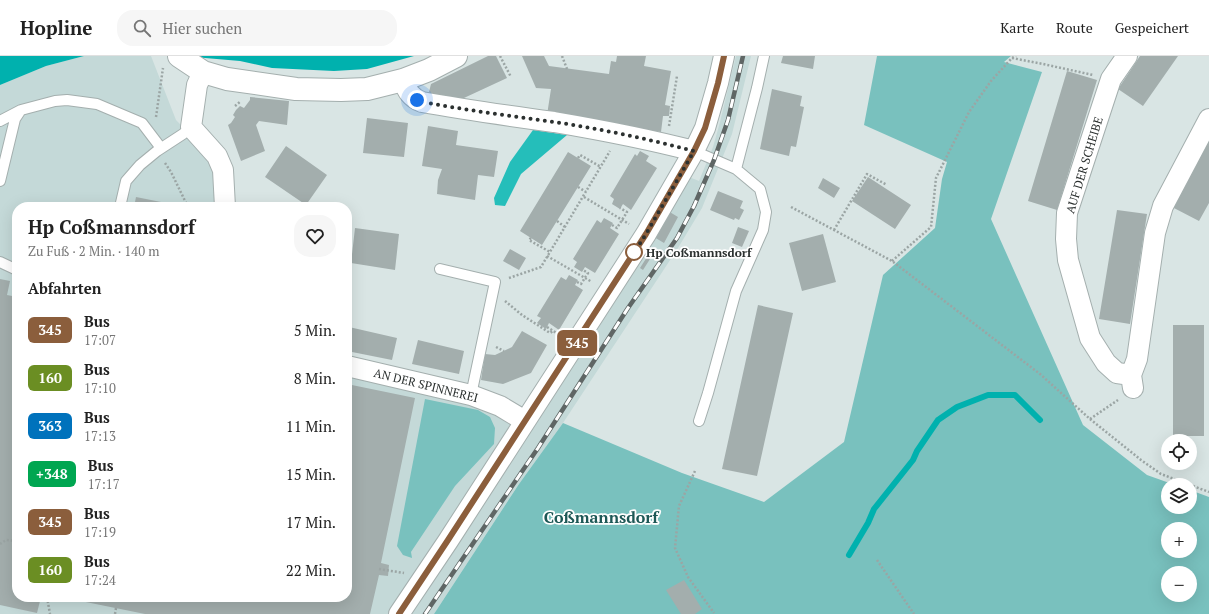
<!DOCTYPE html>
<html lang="de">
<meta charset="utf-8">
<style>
:root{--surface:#fff;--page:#f6f6f6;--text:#222;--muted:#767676;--line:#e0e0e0}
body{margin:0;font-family:"PT Serif",serif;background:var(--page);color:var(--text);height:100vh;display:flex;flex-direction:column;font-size:15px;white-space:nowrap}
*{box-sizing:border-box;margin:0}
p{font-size:13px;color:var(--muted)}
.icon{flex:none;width:22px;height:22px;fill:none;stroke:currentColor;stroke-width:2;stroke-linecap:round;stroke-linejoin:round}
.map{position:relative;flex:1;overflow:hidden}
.panel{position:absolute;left:12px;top:146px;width:340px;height:400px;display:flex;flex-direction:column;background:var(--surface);border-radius:16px;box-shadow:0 4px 16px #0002}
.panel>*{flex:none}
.badge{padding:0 8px;border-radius:6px;font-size:14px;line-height:26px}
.tools{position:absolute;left:1161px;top:378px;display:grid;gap:8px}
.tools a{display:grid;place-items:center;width:36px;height:36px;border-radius:50%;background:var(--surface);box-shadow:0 4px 16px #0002;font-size:20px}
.you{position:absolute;width:20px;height:20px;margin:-10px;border:3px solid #fff;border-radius:50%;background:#1a73e8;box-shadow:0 0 0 6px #1a73e833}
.map>.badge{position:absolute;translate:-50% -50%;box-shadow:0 0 0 2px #fff}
h2{padding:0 16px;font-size:15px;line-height:36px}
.round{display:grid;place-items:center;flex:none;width:42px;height:42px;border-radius:16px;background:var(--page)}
.head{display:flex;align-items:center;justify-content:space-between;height:68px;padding:0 16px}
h1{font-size:19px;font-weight:800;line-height:30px}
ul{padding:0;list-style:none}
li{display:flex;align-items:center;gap:12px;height:48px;padding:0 16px}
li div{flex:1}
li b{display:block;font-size:15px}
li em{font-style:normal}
li .badge{min-width:44px;font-weight:700;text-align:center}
header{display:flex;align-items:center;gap:24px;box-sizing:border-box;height:56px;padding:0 20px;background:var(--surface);border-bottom:1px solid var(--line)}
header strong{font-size:19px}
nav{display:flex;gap:22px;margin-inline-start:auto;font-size:14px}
.search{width:280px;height:36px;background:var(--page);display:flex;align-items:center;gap:10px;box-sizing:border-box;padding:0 14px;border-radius:16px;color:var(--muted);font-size:15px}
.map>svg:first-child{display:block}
.built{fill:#c4d9d8}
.green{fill:#79c1be;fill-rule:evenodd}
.forest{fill:#25beba}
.water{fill:#00b1ae}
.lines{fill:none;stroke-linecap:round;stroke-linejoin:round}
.stream{stroke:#00b1ae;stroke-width:6}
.building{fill:#a3aead}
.service-casing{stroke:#a4afae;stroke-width:12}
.minor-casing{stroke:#a4afae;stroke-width:22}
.tertiary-casing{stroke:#a4afae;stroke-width:24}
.path{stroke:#9ba5a4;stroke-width:2.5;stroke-dasharray:2 2;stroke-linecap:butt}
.service{stroke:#fff;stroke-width:10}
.minor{stroke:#fff;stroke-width:20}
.tertiary{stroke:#fff;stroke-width:22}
.rail-casing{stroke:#5f6665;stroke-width:4.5}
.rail{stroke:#fff;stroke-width:3;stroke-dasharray:9;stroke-linecap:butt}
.line-casing{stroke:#fff;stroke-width:9}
.line{stroke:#8b5e3c;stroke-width:6}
.walk{stroke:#2c3130;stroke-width:4;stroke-dasharray:0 7.2}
.stop-dot{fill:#fff;stroke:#8b5e3c;stroke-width:2}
.labels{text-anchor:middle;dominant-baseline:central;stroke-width:3.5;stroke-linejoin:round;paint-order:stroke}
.street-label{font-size:12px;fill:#2c3130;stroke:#fff}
.stop-label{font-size:12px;font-weight:bold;fill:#2c3130;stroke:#fff;text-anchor:start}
.district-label{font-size:16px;font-weight:bold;fill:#1d5856;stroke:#fff}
</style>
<header>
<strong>Hopline</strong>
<div class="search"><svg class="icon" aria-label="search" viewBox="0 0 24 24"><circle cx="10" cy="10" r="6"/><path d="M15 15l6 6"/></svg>Hier suchen</div>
<nav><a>Karte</a><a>Route</a><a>Gespeichert</a></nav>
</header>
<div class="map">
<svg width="1209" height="558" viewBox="0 0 1209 558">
<rect width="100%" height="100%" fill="#d9e5e4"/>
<!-- built -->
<path class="built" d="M84 0H151L176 64 227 116 231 151H17V541H347V314L539 363 689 121 699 125 713 91 720 66 736 0H751L732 78 702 152 678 192 563 367 519 428 434 558H0V29L46 10Z"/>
<!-- green -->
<path class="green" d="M877 0H1011L1004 6 1042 16 991 163 1083 369 1147 419 1175 429H1168V451H1190V434L1209 441V558H434L519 428 563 367 682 417 764 446 844 386 883 219 935 172 942 123 947 106 864 69ZM1168 473H1190V495H1168ZM1168 517H1190V539H1168Z
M425 343 478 354 490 361 495 372 494 388 455 430 411 496 412 502 403 499 397 490Z"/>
<!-- forest -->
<path class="forest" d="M533 74 567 79 521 118 505 150 495 149 494 142 510 106Z"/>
<!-- water -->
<path class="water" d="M0 0H84L46 10 0 29Z
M182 0H414L367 13 334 15 272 12 240 5Z"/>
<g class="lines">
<!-- stream -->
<path class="stream" d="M849 499 868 467 874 453 913 404 917 395 938 364 957 351 988 339H1015L1040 364"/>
</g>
<!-- building -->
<path class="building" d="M488 0H496L507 22 451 48 447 40 440 43 433 42 429 36 431 28Z
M522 0H544L549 10 609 18 611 5 616 6 617 0H646L644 10 671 15 665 49 670 50 669 60H663L661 76 547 59 551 33 536 32Z
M783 0H815L813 13 781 7Z
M1140 0H1178L1143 50 1118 33Z
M1067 15 1097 24 1057 154 1028 145Z
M772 33 802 40 800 50 804 51 796 91 791 90 789 100 760 93Z
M250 41 289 45 287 69 259 65 256 69 265 95 241 105 228 69 231 67 235 61 233 59 236 54 240 50 244 52 250 44Z
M367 62 408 67 404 101 363 97Z
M428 70 458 75 456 89 498 95 494 121 478 119 475 144 437 138 438 124 442 113 422 110Z
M1209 79V147L1199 165 1172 151Z
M286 90 327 119 306 149 265 121Z
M640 95 649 100 646 105 657 112 631 154 623 148 620 153 612 148 614 143 610 140 635 98 637 100Z
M568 96 591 110 542 189 520 175Z
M868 121 911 149 895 173 852 145Z
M823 122 840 132 834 142 818 132Z
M718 135 743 145 740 152 744 154 739 164 735 162 734 164 710 154Z
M136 141 176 149 175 151H134Z
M1117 154 1147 158 1130 268 1099 263Z
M668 155 678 161 664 187 654 181Z
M604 162 613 167 610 172 619 178 595 217 585 211 582 216 574 211 577 206 573 203 597 164 601 167Z
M738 171 749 175 742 191 732 187Z
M355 172 399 178 395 214 351 207Z
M823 178 836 226 802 235 789 187Z
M510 193 526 202 519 214 503 205Z
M647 201 650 203 643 214 640 212Z
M569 219 578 224 575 229 583 234 559 274 549 267 546 273 537 267 541 262 537 260 561 221 566 224Z
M0 223 10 225 7 239 17 241V541H41L37 557 0 549Z
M758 249 793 257 757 420 722 413Z
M1173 269H1204V380H1173Z
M349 271 397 282 392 304 347 295V280Z
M522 275 547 289 531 317 503 328 481 324 485 298 495 299 512 291Z
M418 284 464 295 459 318 412 308Z
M347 328 415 342 381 507 389 509 388 520 379 519 370 558H145L66 542 347 541Z
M684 524 702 553 695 558H681L666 534Z"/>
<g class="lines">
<defs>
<path id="service" d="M0 65 21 54
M694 95 736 113 760 133 766 156 763 174 736 235 708 337 699 365
M736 113 757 32 764 0
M0 125 15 63 21 54 55 45 67 44 97 48 142 67 161 92
M120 151 126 125 140 109 157 95 183 78 191 71
M0 206 17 214
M440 213 495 226 471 339"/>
<path id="minor" d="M1127 0 1111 23 1067 157 1066 183 1068 204 1090 282 1106 307 1117 317 1131 319
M203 16 197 29 191 71 217 100 223 114 225 151
M403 24C407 35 411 42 422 46 466 54 510 60 554 66 601 74 648 83 694 95
M347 310 471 339 500 350 525 365
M1133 332 1131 319 1137 303 1155 177 1163 150 1209 63
M399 558 448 485 646 178 694 95 705 72 718 27 724 0"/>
<path id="tertiary" d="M179 0 203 16 227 23 296 33 341 34 367 33 403 24 429 14 456 0"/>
</defs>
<!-- service casing -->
<use href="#service" class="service-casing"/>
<!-- minor casing -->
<use href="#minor" class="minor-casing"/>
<!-- tertiary casing -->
<use href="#tertiary" class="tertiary-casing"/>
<!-- path -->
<path class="path" d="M500 0 511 21
M562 0 567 13
M1012 2 1043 8 1093 19
M235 50 241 45
M156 61 163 12
M669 70 677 20
M578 102 580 99 601 111
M165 107 171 116 188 151
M578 131 586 136
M584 141 629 168
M791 151 892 205 1040 318 1090 363 1141 404 1161 418 1209 436
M557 165 565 171
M612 169 617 172 627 156 620 152
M834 174 867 118 887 129
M531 182 529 184 550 196
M547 200 592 226
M892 205 931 171 936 122 969 56 991 25 1012 2 1016 0
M509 222 541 211 610 95
M577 226 581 228 588 217 583 214
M505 245 522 259 550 277 553 275
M547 271 558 278
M496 291 504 295
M1090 363 1118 344
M695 415 679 450 675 492 688 521 714 557
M0 488 6 484 17 485
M877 504 914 558
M379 513 404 517
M47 541 50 558
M115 558 116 552"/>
<!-- service -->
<use href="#service" class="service"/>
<!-- minor -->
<use href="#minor" class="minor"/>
<!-- tertiary -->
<use href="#tertiary" class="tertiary"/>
<defs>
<path id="rail" d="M425 558 538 392 628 252 677 182 694 150 714 104 728 64 743 0"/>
</defs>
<!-- rail casing -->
<use href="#rail" class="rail-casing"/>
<!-- rail -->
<use href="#rail" class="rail"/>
</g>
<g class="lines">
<defs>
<path id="line" d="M399 558 448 484 646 178 694 95 705 72 718 27 724 0"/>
</defs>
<!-- line casing -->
<use href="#line" class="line-casing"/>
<!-- line -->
<use href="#line" class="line"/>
<!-- walk -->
<path class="walk" d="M417 44 422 46C466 54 510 60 554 66 601 73 648 83 694 95L646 178 632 200 634 196"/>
</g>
<!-- markers -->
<circle class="stop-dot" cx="634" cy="196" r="8"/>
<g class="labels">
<!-- street labels -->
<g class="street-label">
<text transform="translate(1084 109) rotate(-73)">AUF DER SCHEIBE</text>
<text transform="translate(426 329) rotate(14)">AN DER SPINNEREI</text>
</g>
<!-- stop labels -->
<g class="stop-label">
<text x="646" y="196">Hp Coßmannsdorf</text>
</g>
<!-- district labels -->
<g class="district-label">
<text x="601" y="461">Coßmannsdorf</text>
</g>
</g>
</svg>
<div class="tools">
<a><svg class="icon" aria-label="locate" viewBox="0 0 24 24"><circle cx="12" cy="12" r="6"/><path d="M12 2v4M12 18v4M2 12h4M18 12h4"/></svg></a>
<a><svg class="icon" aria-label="layers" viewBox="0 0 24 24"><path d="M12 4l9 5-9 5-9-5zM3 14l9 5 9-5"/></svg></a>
<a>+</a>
<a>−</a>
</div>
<div class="you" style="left:417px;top:44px"></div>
<b class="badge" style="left:577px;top:287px;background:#8b5e3c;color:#fff">345</b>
<section class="panel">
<div class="head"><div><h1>Hp Coßmannsdorf</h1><p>Zu Fuß · 2 Min. · 140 m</p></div><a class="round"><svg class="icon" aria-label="heart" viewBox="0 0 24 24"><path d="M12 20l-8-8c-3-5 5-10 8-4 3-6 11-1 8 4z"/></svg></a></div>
<h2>Abfahrten</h2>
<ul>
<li><span class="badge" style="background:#8b5e3c;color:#fff">345</span><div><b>Bus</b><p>17:07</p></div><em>5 Min.</em></li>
<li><span class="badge" style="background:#6b8e23;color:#fff">160</span><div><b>Bus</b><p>17:10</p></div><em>8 Min.</em></li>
<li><span class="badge" style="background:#0072bc;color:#fff">363</span><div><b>Bus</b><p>17:13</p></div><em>11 Min.</em></li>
<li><span class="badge" style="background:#00a651;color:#fff">+348</span><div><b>Bus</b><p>17:17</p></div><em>15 Min.</em></li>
<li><span class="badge" style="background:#8b5e3c;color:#fff">345</span><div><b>Bus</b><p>17:19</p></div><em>17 Min.</em></li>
<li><span class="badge" style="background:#6b8e23;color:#fff">160</span><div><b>Bus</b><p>17:24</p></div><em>22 Min.</em></li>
</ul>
</section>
</div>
